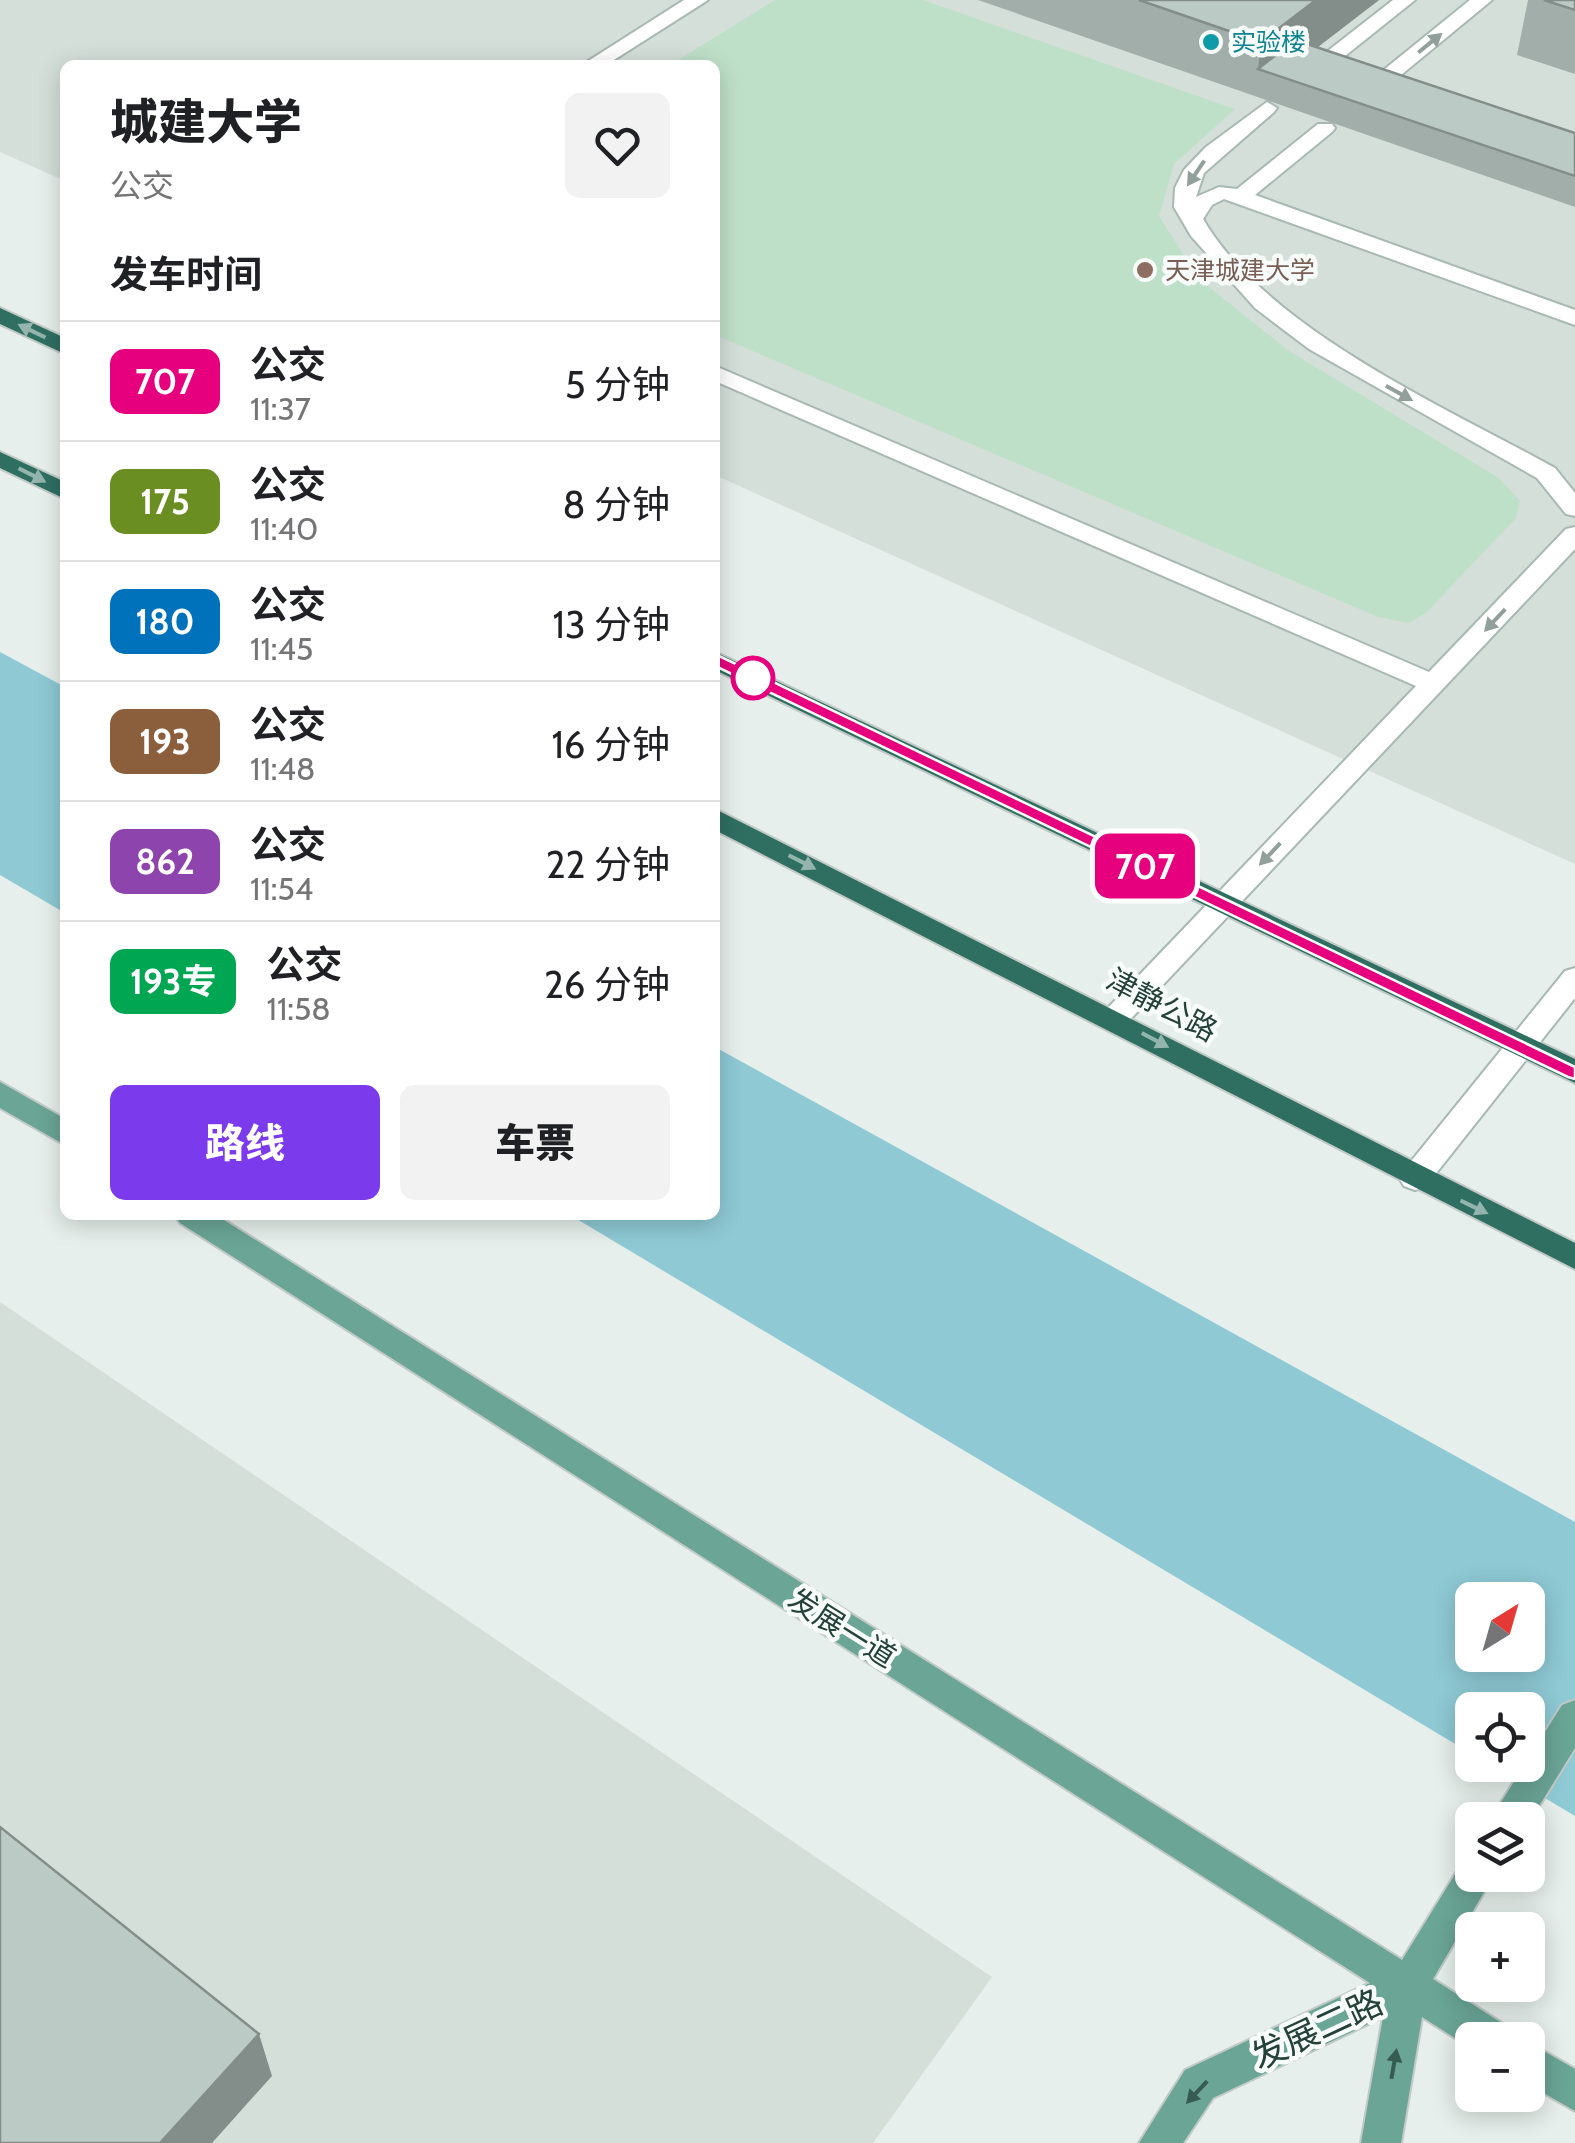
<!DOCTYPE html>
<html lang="zh">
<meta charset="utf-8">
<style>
:root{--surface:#fff;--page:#f2f2f2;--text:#202124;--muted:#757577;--line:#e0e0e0;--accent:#7c3aed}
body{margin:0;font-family:Cabin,"Noto Sans SC",sans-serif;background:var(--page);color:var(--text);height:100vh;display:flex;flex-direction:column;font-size:38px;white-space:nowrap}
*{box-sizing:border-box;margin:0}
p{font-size:32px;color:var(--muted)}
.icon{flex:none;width:55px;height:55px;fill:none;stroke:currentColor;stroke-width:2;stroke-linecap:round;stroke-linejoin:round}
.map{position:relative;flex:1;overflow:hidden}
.side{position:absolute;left:60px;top:60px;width:660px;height:1160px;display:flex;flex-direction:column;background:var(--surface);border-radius:15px;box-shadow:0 5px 25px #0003}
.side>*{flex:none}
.badge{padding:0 20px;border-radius:15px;font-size:35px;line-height:65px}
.needle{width:65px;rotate:37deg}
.controls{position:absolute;left:1455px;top:1582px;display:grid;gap:20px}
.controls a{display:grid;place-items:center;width:90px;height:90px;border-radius:15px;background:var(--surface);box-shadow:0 5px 25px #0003;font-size:50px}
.map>.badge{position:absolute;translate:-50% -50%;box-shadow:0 0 0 5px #fff}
h2{padding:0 50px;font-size:38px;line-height:90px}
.round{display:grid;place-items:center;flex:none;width:105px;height:105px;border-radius:15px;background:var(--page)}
.overview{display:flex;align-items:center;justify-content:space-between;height:170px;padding:0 50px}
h1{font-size:48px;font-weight:800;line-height:75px}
.primary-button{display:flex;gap:20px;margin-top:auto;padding:20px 50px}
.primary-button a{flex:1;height:115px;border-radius:15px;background:var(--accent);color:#fff;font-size:40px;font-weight:800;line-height:115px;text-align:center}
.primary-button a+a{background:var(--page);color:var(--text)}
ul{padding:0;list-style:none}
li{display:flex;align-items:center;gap:30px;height:120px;padding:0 50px;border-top:2px solid var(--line)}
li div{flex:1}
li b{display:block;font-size:38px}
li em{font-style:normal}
li .badge{min-width:110px;font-weight:700;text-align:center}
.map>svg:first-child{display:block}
.built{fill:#d4dfda}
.green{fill:#bfe0c8}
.water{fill:#8ec9d4;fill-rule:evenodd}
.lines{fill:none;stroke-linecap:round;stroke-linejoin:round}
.minor-casing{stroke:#a8b8b2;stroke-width:4}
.major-casing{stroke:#c2cac8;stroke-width:4}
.highway-casing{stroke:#c2cac8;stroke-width:4}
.minor{fill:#fff;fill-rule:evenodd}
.major{fill:#6aa596;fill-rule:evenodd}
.highway{fill:#2f6f62;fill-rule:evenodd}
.wall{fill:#a1aea9}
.shaded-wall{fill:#838d89}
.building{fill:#bbcac4;stroke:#838d89;stroke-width:2.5}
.oneway{fill:#92a09c}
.oneway2{fill:#93b5ae}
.oneway3{fill:#365b51}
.line{fill:#e6007e;stroke:#fff;stroke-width:2.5}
.culture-dot{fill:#0f9aa8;stroke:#f7fbf9;stroke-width:4}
.education-dot{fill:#8d6e63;stroke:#f7fbf9;stroke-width:4}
.stop-dot{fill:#fff;stroke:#e6007e;stroke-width:5}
.labels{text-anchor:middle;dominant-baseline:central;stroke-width:9;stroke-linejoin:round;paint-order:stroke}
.far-culture-label{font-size:25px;fill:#0d838f;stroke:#f7fbf9;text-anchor:start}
.far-education-label{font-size:25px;fill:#785e54;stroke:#f7fbf9;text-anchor:start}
.street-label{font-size:30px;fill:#24423a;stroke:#f7fbf9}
.near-street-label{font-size:35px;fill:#24423a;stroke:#f7fbf9}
</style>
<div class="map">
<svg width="1575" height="2143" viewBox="0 0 1575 2143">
<rect width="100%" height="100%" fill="#e6efeb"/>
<!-- built -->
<path class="built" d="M0 0H1575V864L715 475V65H65V181L0 152Z
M0 1302 992 1977 873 2143H0Z"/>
<!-- green -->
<path class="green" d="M775 0H923L1235 109 1174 164 1159 216 1199 279 1289 351 1499 478 1520 501 1516 518 1426 613 1409 623 1378 617 715 335V65H670Z"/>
<!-- water -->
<path class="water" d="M0 652 65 687V913L0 875Z
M715 1047 1575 1522V1816L1490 1765H1528V1710H1472V1754L570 1215H715ZM1472 1600H1528V1655H1472Z"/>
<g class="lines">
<defs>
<path id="minor" d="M684 0H708L606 65H582Z
M1393 0H1415L1325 72H1311V64Z
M1470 0H1492L1384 89H1370V81Z
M1267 102 1277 108 1274 112 1204 173 1196 197 1219 187 1237 189 1318 124H1332L1335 128 1332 132 1255 195 1575 310V325L1224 199 1212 205 1203 219C1267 329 1445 407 1555 468L1575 493V516L1566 514 1537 478 1309 349 1255 308 1191 236 1174 207 1175 188 1184 170 1206 147Z
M715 366 1429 672 1566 529 1575 527V549L1124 1026 1114 1030 1104 1026 1099 1019 1104 1012 1416 686 715 381Z
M1575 968V998L1426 1186 1415 1190 1404 1186 1399 1178 1404 1170 1565 971Z"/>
<path id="major" d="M0 1082 65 1119V1145L0 1108Z
M175 1215H216L1402 1960 1462 1863 1472 1858V1875H1494L1433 1979 1508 2027 1514 2040H1472V2049L1422 2017 1401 2143H1361L1383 2017 1213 2098 1183 2143H1139L1185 2070 1370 1983 180 1223Z
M1575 1700V1748L1528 1824V1820H1490L1562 1705Z
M1528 2042 1575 2069V2111L1528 2084Z"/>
<path id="highway" d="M0 308 65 338V354L0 324Z
M0 452 65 482V499L0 468Z
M715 652 1575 1059V1083L715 670Z
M715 809 1575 1243V1269L715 830Z"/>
</defs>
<!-- minor casing -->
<use href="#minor" class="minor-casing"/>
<!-- major casing -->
<use href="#major" class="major-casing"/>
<!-- highway casing -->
<use href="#highway" class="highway-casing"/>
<!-- minor -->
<use href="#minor" class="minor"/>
<!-- major -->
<use href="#major" class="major"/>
<!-- highway -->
<use href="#highway" class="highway"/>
</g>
<!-- wall -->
<path class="wall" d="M978 0H1379L1318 47 1575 133V207Z
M1528 0H1575V74L1517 55Z"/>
<!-- shaded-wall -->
<path class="shaded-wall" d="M1316 0H1379L1280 76 1258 69 1261 42Z
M259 2034 272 2076 212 2143H160Z"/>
<!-- building -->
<path class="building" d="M1139 0H1316L1261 42Z
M1544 0H1575V10Z
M1295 40 1575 133V176L1258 69Z
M0 1827 259 2034 160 2143H0Z"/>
<!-- one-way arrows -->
<defs><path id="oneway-solid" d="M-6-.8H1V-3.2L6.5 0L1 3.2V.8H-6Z" transform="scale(2.5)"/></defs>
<g class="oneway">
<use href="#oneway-solid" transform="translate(1430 43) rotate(-39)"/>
<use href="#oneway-solid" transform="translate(1196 173) rotate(124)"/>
<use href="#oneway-solid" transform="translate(1399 393) rotate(29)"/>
<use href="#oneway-solid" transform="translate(1495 620) rotate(133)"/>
<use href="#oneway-solid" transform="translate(1270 854) rotate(134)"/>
</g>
<g class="oneway2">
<use href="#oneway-solid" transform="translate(32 331) rotate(-154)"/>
<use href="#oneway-solid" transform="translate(32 475) rotate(27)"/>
<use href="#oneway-solid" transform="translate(802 862) rotate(27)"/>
<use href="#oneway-solid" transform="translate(1155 1040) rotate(28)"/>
<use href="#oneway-solid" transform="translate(1474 1207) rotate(26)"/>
</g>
<g class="oneway3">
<use href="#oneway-solid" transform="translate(1394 2064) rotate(-80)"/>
<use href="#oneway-solid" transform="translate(1197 2092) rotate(133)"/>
</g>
<!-- line -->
<path class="line" d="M715 654 1575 1067V1079L1568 1077 709 663 707 659Z"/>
<!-- markers -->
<circle class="culture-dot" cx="1211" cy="42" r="10"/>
<circle class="education-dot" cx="1145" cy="270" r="10"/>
<circle class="stop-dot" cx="753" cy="678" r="20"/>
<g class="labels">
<!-- far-culture labels -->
<g class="far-culture-label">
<text x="1231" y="42">实验楼</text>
</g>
<!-- far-education labels -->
<g class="far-education-label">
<text x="1165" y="270">天津城建大学</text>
</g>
<!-- street labels -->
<g class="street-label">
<text transform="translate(1162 1005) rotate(28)">津静公路</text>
<text transform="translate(842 1628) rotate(32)">发展一道</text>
</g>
<!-- near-street labels -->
<g class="near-street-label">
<text transform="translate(1317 2029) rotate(-25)">发展二路</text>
</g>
</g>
</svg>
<div class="controls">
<a><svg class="needle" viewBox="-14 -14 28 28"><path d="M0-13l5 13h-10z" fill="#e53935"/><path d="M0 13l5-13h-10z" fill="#757577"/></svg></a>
<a><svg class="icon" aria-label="locate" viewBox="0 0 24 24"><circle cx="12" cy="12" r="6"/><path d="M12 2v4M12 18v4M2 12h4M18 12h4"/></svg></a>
<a><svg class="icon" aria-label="layers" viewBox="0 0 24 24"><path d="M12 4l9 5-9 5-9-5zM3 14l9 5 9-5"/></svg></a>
<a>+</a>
<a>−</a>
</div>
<b class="badge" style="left:1145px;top:866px;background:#e6007e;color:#fff">707</b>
<section class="side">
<div class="overview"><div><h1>城建大学</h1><p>公交</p></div><a class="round"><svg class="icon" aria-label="heart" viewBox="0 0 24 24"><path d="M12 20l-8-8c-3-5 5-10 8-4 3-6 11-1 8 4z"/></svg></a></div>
<h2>发车时间</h2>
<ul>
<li><span class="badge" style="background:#e6007e;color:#fff">707</span><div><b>公交</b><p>11:37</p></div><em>5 分钟</em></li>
<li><span class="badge" style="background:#6b8e23;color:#fff">175</span><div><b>公交</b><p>11:40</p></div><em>8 分钟</em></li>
<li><span class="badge" style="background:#0072bc;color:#fff">180</span><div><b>公交</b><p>11:45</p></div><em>13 分钟</em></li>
<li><span class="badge" style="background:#8b5e3c;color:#fff">193</span><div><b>公交</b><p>11:48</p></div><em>16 分钟</em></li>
<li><span class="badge" style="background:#8e44ad;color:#fff">862</span><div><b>公交</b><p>11:54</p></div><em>22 分钟</em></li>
<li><span class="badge" style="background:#00a651;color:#fff">193专</span><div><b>公交</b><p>11:58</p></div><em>26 分钟</em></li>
</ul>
<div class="primary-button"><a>路线</a><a>车票</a></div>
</section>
</div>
